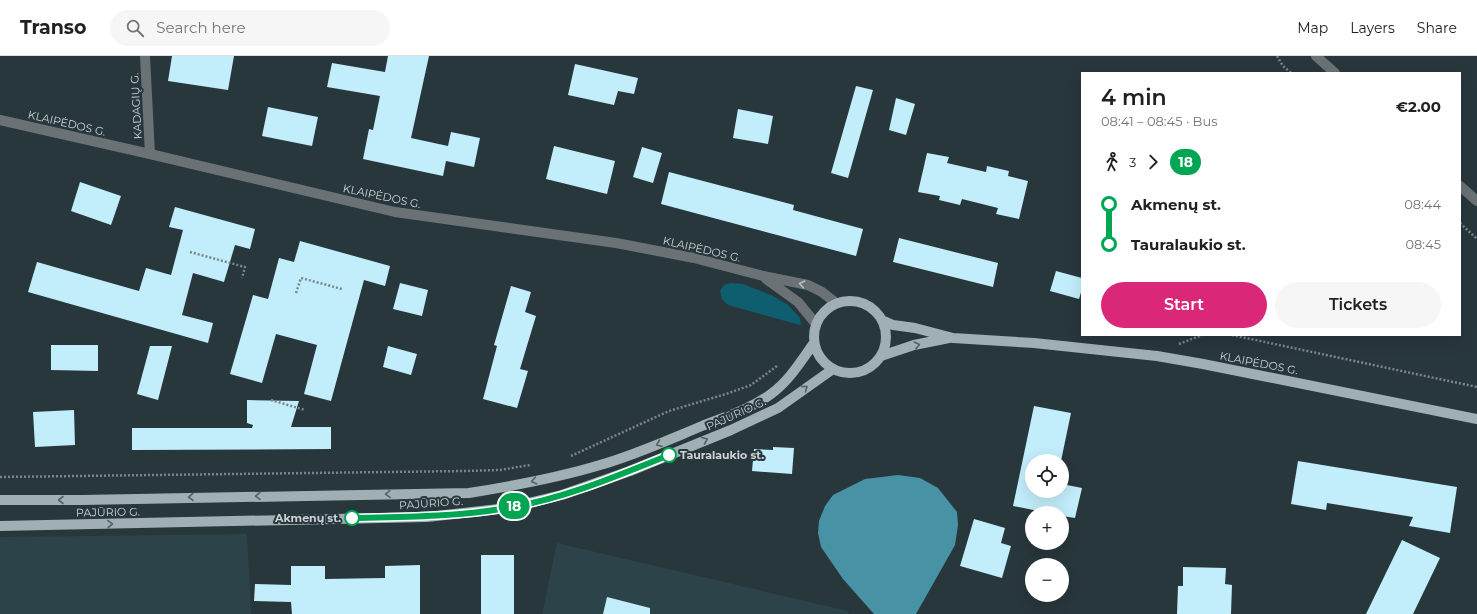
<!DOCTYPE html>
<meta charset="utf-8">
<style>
:root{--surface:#fff;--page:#f6f6f6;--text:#202124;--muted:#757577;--line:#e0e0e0;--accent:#db2777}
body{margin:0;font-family:Montserrat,sans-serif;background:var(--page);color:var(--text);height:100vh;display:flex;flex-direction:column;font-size:15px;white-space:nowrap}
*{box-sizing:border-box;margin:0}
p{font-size:13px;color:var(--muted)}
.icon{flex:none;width:22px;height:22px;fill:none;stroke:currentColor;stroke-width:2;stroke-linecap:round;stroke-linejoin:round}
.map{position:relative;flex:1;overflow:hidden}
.sheet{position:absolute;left:1081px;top:16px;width:380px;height:264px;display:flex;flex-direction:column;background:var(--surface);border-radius:0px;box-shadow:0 4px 16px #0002}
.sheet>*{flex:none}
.badge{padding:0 8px;border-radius:13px;font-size:14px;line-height:26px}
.fabs{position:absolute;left:1025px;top:398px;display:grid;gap:8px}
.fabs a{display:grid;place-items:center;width:44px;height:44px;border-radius:50%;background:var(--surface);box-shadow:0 4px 16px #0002;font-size:20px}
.map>.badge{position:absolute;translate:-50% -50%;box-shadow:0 0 0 2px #fff}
.legs{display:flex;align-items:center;gap:6px;height:44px;padding:0 20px;font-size:13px}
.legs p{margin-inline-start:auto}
.head{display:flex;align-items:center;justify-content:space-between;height:68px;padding:0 20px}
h1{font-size:22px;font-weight:600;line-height:30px}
.primary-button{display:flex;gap:8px;margin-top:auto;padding:8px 20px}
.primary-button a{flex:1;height:46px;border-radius:24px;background:var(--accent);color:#fff;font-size:16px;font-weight:600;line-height:46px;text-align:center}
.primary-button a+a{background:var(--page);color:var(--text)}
ul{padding:0 20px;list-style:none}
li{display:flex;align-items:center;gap:14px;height:40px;font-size:15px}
li i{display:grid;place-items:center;width:6px;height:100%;margin:0 5px;background:currentColor}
li i::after{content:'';width:10px;height:10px;margin:-5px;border:3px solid;border-radius:50%;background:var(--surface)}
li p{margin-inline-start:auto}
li:first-child i{background:linear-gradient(#0000 50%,currentColor 0)}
li:last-child i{background:linear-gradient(currentColor 50%,#0000 0)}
header{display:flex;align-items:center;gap:24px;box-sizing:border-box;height:56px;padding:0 20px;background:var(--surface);border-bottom:1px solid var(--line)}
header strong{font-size:19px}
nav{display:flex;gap:22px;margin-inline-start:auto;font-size:14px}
.search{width:280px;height:36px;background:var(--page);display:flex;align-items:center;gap:10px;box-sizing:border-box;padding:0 14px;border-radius:22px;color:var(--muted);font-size:15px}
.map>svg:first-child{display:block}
.built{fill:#2b4349}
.green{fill:#0f5e70}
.water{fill:#4892a6}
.building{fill:#c2edfa}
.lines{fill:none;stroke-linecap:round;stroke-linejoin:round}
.path{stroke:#7a868a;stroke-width:2.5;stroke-dasharray:2 2;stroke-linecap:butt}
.minor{stroke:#6b7275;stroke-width:10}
.major{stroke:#a0afb4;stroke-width:10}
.oneway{stroke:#b8c0c3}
.oneway2{stroke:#526166}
.line-1-casing{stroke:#fff;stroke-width:9}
.line-1{stroke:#00a651;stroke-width:6}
.stop-1-dot{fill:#fff;stroke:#00a651;stroke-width:2}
.labels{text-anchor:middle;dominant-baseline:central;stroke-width:4;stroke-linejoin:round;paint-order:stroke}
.street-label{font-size:11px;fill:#cbd4d7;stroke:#28373c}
.stop-label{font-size:11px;font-weight:bold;fill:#cbd4d7;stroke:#28373c;text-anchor:start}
</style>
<header>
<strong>Transo</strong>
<div class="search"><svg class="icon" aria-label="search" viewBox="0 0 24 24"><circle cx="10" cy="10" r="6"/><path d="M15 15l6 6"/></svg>Search here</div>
<nav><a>Map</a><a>Layers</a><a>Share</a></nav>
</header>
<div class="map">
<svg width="1477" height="558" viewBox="0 0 1477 558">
<rect width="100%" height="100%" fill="#28373c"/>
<!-- built -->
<path class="built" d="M247 478 251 558H0V481Z
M557 487 848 555 849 558H542Z"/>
<!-- green -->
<path class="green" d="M730 227 743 228 771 239 788 249 800 262 801 268 800 269 728 249 722 243 720 235 724 229Z"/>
<!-- water -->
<path class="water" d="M898 419 920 422 938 432 957 456 958 469 955 489 916 558H874L843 523 821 491 818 477 819 465 825 450 833 439 865 423Z"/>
<!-- building -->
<path class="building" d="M172 0H234L228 34 168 25Z
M388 0H429L411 82 448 90 451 76 480 82 474 111 446 105 443 120 363 103 369 73 373 74 380 40 327 31 332 7 385 16Z
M575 8 638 22 634 38 618 35 614 49 568 39Z
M856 30 873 34 848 122 831 117Z
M896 42 915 48 906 79 889 74Z
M268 51 318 61 312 90 262 80Z
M738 53 773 60 768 88 733 82Z
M554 90 615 105 607 138 546 123Z
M642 91 662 97 653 127 633 121Z
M927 97 949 101 947 107 986 116 987 110 1009 115 1008 120 1028 125 1019 163 996 158 998 152 962 143 960 149 939 144 940 140 918 136Z
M669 116 794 149 793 154 863 173 856 200 661 148Z
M80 126 121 140 111 169 71 155Z
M175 151 255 173 250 193 235 189 224 226 193 217 182 259 213 267 208 287 28 236 37 206 139 235 146 212 171 219 183 174 169 171Z
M899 182 998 207 993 231 893 206Z
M300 185 390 210 385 230 364 224 331 345 304 338 317 289 276 278 262 327 230 318 253 239 268 243 279 202 294 206Z
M1056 215 1082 222V233L1079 243 1050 235Z
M400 227 428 234 422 260 393 253Z
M511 230 531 236 525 256 536 260 520 313 528 315 517 352 483 343 497 290 494 289Z
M51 289H98V315L51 314Z
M150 290H172L158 344 137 338Z
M388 290 417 298 411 319 383 311Z
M247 344 299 345 291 371H331V393L132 394V372H252L253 369 247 367Z
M1034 350 1071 357 1061 405H1032V435H1062V428L1082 432 1075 462 1062 460V457H1049L1013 450Z
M74 354 75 389 35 391 33 356Z
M773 391 794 392 792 418 752 415 754 393 773 394Z
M1298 405 1457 431 1450 477 1409 470 1413 461 1327 447 1326 454 1291 448Z
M974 463 1005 472 1001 487 1011 490 1002 522 960 510Z
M1402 484 1440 502 1413 558H1366Z
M481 499H514V558H481Z
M420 509V558H292L291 546 254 545 255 528 291 529V510H325V523L385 522V510Z
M1183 511 1226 512 1225 528 1232 529 1231 558H1177L1178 530H1183Z
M607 541 650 552V558H603Z"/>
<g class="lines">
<!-- path -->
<path class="path" d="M1277 0 1283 10 1291 17
M1460 167 1477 183
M190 196 245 211 242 222
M296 237 301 222 342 233
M1232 279 1477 331
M1179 288 1202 279
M271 344 305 354
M571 400 669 355 726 338 751 329 777 310
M0 421 465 415 500 414 530 409"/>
<!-- minor -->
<path class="minor" d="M145 0 150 98
M1316 0 1335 17
M0 64 150 98 395 156 616 187 694 202 763 220 808 229 822 236 836 247
M1460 130 1477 145
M766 223 798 246 816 268"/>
<!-- major -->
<path class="major" d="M814 281a36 36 0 1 1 72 0a36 36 0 1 1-72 0Z
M884 265 893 269 915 272 953 282 1034 287 1157 300 1203 308 1477 363
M881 300 914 289 949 282
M0 444H82L469 437C513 430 557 422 600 409 635 399 668 384 702 370 725 361 751 353 771 338 789 325 801 305 814 287
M0 470 427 461 508 452 562 439 630 415 731 374 778 352 833 313"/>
</g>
<!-- one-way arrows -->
<defs><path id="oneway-chevron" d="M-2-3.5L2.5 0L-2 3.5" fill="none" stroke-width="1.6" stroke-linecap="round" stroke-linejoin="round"/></defs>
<use class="oneway" href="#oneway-chevron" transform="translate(802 228) rotate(-168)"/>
<g class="oneway2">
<use href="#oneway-chevron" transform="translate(917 289) rotate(-13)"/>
<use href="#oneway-chevron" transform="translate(805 332) rotate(-36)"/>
<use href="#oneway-chevron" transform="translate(705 384) rotate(-22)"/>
<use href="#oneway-chevron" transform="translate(659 388) rotate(158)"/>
<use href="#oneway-chevron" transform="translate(534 425) rotate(168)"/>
<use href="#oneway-chevron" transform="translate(388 438) rotate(179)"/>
<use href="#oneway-chevron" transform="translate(258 440) rotate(179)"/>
<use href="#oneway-chevron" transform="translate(191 441) rotate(179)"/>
<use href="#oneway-chevron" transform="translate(61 444) rotate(-180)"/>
<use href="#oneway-chevron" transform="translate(110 468) rotate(-1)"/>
</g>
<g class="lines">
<defs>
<path id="line-1" d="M352 462C404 461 455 461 507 452 563 443 617 420 669 399"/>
</defs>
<!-- line-1 casing -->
<use href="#line-1" class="line-1-casing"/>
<!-- line-1 -->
<use href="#line-1" class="line-1"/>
</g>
<!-- markers -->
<g class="stop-1-dot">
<circle cx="669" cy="399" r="7"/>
<circle cx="352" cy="462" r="7"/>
</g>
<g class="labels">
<!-- street labels -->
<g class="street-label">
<text transform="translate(136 50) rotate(-93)">KADAGIŲ G.</text>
<text transform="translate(67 67) rotate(13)">KLAIPĖDOS G.</text>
<text transform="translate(382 140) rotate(12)">KLAIPĖDOS G.</text>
<text transform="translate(702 193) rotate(13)">KLAIPĖDOS G.</text>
<text transform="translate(1259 307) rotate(11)">KLAIPĖDOS G.</text>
<text transform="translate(736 358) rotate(-24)">PAJŪRIO G.</text>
<text transform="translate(431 447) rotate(-4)">PAJŪRIO G.</text>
<text transform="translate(108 456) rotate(-1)">PAJŪRIO G.</text>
</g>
<!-- stop labels -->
<g class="stop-label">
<text x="680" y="399">Tauralaukio st.</text>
<text x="341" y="462" text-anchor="end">Akmenų st.</text>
</g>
</g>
</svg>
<div class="fabs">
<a><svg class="icon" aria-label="locate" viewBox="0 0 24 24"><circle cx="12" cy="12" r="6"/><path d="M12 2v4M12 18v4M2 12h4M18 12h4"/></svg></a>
<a>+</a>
<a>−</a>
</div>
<b class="badge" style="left:514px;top:450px;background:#00a651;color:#fff">18</b>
<section class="sheet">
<div class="head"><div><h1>4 min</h1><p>08:41 – 08:45 · Bus</p></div><b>€2.00</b></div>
<div class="legs"><svg class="icon" aria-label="walk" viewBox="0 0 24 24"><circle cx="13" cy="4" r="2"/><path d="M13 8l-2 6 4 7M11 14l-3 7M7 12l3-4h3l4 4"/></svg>3<svg class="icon" aria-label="forward" viewBox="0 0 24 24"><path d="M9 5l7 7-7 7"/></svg><b class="badge" style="background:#00a651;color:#fff">18</b></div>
<ul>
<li><i style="color:#00a651"></i><b>Akmenų st.</b><p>08:44</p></li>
<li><i style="color:#00a651"></i><b>Tauralaukio st.</b><p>08:45</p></li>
</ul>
<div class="primary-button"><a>Start</a><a>Tickets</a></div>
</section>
</div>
